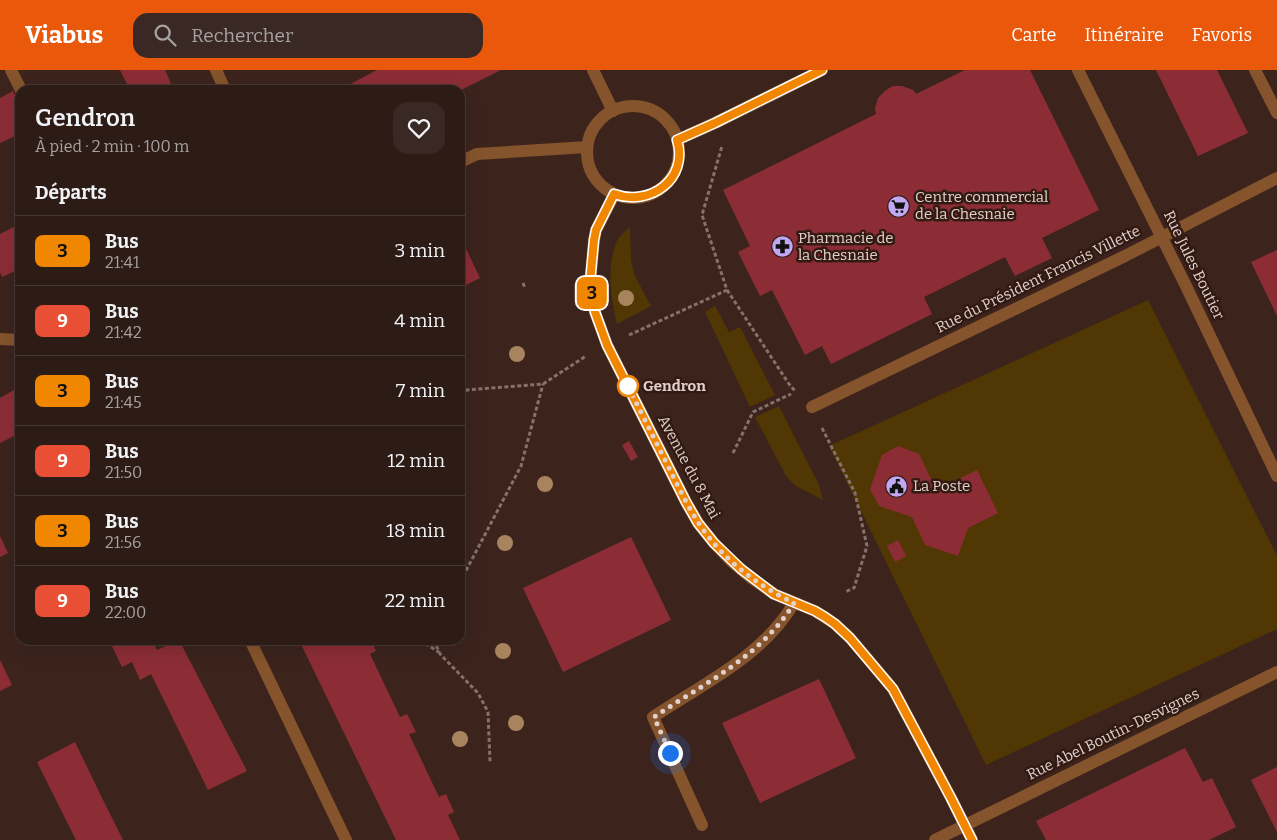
<!DOCTYPE html>
<html lang="fr">
<meta charset="utf-8">
<style>
:root{--surface:#2d1b16;--page:#392823;--text:#f1f3f6;--muted:#a7a1a1;--line:#483935;--accent:#ea580c}
body{margin:0;font-family:Bitter,serif;background:var(--page);color:var(--text);height:100vh;display:flex;flex-direction:column;font-size:19px;white-space:nowrap}
*{box-sizing:border-box;margin:0}
p{font-size:16px;color:var(--muted)}
.icon{flex:none;width:28px;height:28px;fill:none;stroke:currentColor;stroke-width:2;stroke-linecap:round;stroke-linejoin:round}
.map{position:relative;flex:1;overflow:hidden}
.drawer{position:absolute;left:15px;top:15px;width:450px;height:560px;display:flex;flex-direction:column;background:var(--surface);border-radius:15px;box-shadow:0 5px 20px #0002,0 0 0 1px var(--line)}
.drawer>*{flex:none}
.badge{padding:0 10px;border-radius:8px;font-size:18px;line-height:32px}
.you{position:absolute;width:25px;height:25px;margin:-12px;border:4px solid #fff;border-radius:50%;background:#1a73e8;box-shadow:0 0 0 8px #1a73e833}
.map>.badge{position:absolute;translate:-50% -50%;box-shadow:0 0 0 2px #fff}
h2{padding:0 20px;font-size:19px;line-height:45px}
.round{display:grid;place-items:center;flex:none;width:52px;height:52px;border-radius:15px;background:var(--page)}
.overview{display:flex;align-items:center;justify-content:space-between;height:85px;padding:0 20px}
h1{font-size:24px;font-weight:600;line-height:38px}
ul{padding:0;list-style:none}
li{display:flex;align-items:center;gap:15px;height:70px;padding:0 20px;border-top:1px solid var(--line)}
li div{flex:1}
li b{display:block;font-size:19px}
li em{font-style:normal}
li .badge{min-width:55px;font-weight:700;text-align:center}
header{display:flex;align-items:center;gap:30px;box-sizing:border-box;height:70px;padding:0 25px;background:var(--accent);color:#fff}
header strong{font-size:24px}
nav{display:flex;gap:28px;margin-inline-start:auto;font-size:18px}
.search{width:350px;height:45px;background:var(--page);display:flex;align-items:center;gap:12px;box-sizing:border-box;padding:0 18px;border-radius:15px;color:var(--muted);font-size:19px}
.map>svg:first-child{display:block}
.green{fill:#513703}
.building{fill:#8c2d36}
.lines{fill:none;stroke-linecap:round;stroke-linejoin:round}
.path{stroke:#86716b;stroke-width:3;stroke-dasharray:4 2.5;stroke-linecap:butt}
.minor{stroke:#85542c;stroke-width:12}
.tree{fill:#a7845d}
.line-casing{stroke:#fff;stroke-width:11}
.line{stroke:#f18700;stroke-width:8}
.walk{stroke:#e1d0cb;stroke-width:5;stroke-dasharray:0 9}
.stop-dot{fill:#fff;stroke:#f18700;stroke-width:2.5}
.labels{text-anchor:middle;dominant-baseline:central;stroke-width:5;stroke-linejoin:round;paint-order:stroke}
.poi-label{font-size:15px;fill:#e1d0cb;stroke:#321a13;text-anchor:start}
.street-label{font-size:15px;fill:#e1d0cb;stroke:#321a13}
.stop-label{font-size:15px;font-weight:bold;fill:#e1d0cb;stroke:#321a13;text-anchor:start}
</style>
<header>
<strong>Viabus</strong>
<div class="search"><svg class="icon" aria-label="search" viewBox="0 0 24 24"><circle cx="10" cy="10" r="6"/><path d="M15 15l6 6"/></svg>Rechercher</div>
<nav><a>Carte</a><a>Itinéraire</a><a>Favoris</a></nav>
</header>
<div class="map">
<svg width="1277" height="770" viewBox="0 0 1277 770">
<rect width="100%" height="100%" fill="#3c241d"/>
<!-- green -->
<path class="green" d="M630 157 631 191 635 206 651 236 617 254C611 228 606 197 617 171 619 166 626 161 630 157Z
M1148 230 1277 486V559L986 695 829 376Z
M715 236 729 262 740 257 775 325 750 337 705 242Z
M779 336 819 415 823 430 796 416 786 406 755 347Z"/>
<!-- building -->
<path class="building" d="M120 0H165L173 18 168 20H130Z
M377 0H501L461 20H339Z
M965 0H1030L1099 140 1042 168 1052 188 1015 206 1005 187 924 227 932 244 831 294 822 276 805 285 772 220 760 226 738 182 750 176 723 120 876 44 875 38 878 28 886 20 893 16H902L913 20 916 24Z
M1156 0H1217L1248 63 1198 86Z
M13 21 20 35V70L18 71 15 66 0 73V28Z
M20 154V199L2 207 0 202V164Z
M460 166 480 208 460 218Z
M1277 180V246L1251 192Z
M14 320 20 331V363L0 373V328Z
M629 371 638 387 631 391 622 375Z
M898 376 919 384 931 409 948 414 977 400 998 443 968 458 958 486 925 475 912 447 879 436 870 419 882 385Z
M0 466 8 483 0 487Z
M631 467 671 550 563 602 523 518Z
M898 470 906 486 895 492 887 476Z
M109 570H152L157 580 179 570 247 701 208 720 151 604 140 610 132 592 122 597Z
M299 570H371L376 581 370 584 400 647 407 644 416 662 409 664 439 727 446 724 454 742 448 745 460 770H396Z
M0 590 12 615 0 621Z
M819 609 856 688 760 733 722 653Z
M75 672 103 730 123 770H76L37 692Z
M1185 678 1203 712 1212 708 1236 757 1209 770H1046L1036 751Z
M1277 697V762L1251 710Z"/>
<g class="lines">
<!-- path -->
<path class="path" d="M523 213 525 218
M727 220 789 314 795 321
M629 265 727 220 702 145 722 76
M460 324 467 320 543 314 586 286
M822 358 855 423 867 476 854 518 845 522
M733 383 753 342 791 324
M460 512 521 396 543 314
M420 570 440 583
M434 570 440 584 478 623 488 642 490 692"/>
<!-- minor -->
<path class="minor" d="M11 0 21 20
M216 0 225 20
M593 0 613 41
M1078 0 1186 216 1277 406
M1255 0 1277 43
M587 82a46 46 0 1 1 92 0a46 46 0 1 1-92 0Z
M677 70 715 53 822 0
M460 92 477 84 587 77
M614 125 596 160 594 170 590 213 595 242 607 275 686 432 698 453 714 473 731 491 750 507 774 524 815 541 835 554 850 568 893 619 951 728 972 770
M0 269 20 270
M812 337 1125 186 1277 108
M250 570 346 770
M702 755 653 647C703 614 763 586 794 533
M935 770 1277 602"/>
</g>
<!-- trees -->
<g class="tree">
<circle cx="626" cy="228" r="8"/>
<circle cx="517" cy="284" r="8"/>
<circle cx="545" cy="414" r="8"/>
<circle cx="505" cy="473" r="8"/>
<circle cx="503" cy="581" r="8"/>
<circle cx="516" cy="653" r="8"/>
<circle cx="460" cy="669" r="8"/>
</g>
<g class="lines">
<defs>
<path id="line" d="M822 0 715 53 677 70C689 109 650 137 614 124L596 160 594 170 590 213 595 242 607 275 686 432 698 453 714 473 741 499 774 524 815 541 825 547 835 554 850 568 893 619 951 728 972 770"/>
</defs>
<!-- line casing -->
<use href="#line" class="line-casing"/>
<!-- line -->
<use href="#line" class="line"/>
<!-- walk -->
<path class="walk" d="M628 316 624 309C639 338 654 368 669 398 678 416 687 435 698 452 721 488 756 515 794 533 762 586 703 614 654 647L670 683"/>
</g>
<!-- icons -->
<defs>
<symbol id="supermarket-disc" viewBox="-11 -11 22 22"><circle r="9.5" fill="#c1a8f3" stroke="#321a13"/><path d="M-6-5.5h2.5l.6 2H6L4.5 2H-2.5L-4.4-4H-6ZM-1.5 3.2a1.3 1.3 0 1 0 .1 0ZM3 3.2a1.3 1.3 0 1 0 .1 0Z" fill="#111"/></symbol>
<symbol id="pharmacy-disc" viewBox="-11 -11 22 22"><circle r="9.5" fill="#c1a8f3" stroke="#321a13"/><path d="M-2-6h4v4h4v4h-4v4h-4v-4h-4v-4h4Z" fill="#111"/></symbol>
<symbol id="civic-disc" viewBox="-11 -11 22 22"><circle r="9.5" fill="#c1a8f3" stroke="#321a13"/><path d="M-.6-6.5H3V-4.5H.6V-3L4-1V1h2V6H-6V1h2V-1L-.6-3ZM-1.2 2.5V6h2.4V2.5Z" fill="#111"/></symbol>
</defs>
<g fill-rule="evenodd">
<use href="#supermarket-disc" x="886" y="124" width="25" height="25"/>
<use href="#pharmacy-disc" x="770" y="164" width="25" height="25"/>
<use href="#civic-disc" x="884" y="404" width="25" height="25"/>
</g>
<!-- markers -->
<circle class="stop-dot" cx="628" cy="316" r="10"/>
<g class="labels">
<!-- poi labels -->
<g class="poi-label">
<text x="915" y="127">Centre commercial<tspan x="915" dy="17">de la Chesnaie</tspan></text>
<text x="798" y="168">Pharmacie de<tspan x="798" dy="17">la Chesnaie</tspan></text>
<text x="913" y="416">La Poste</text>
</g>
<!-- street labels -->
<g class="street-label">
<text transform="translate(1194 195) rotate(64)">Rue Jules Boutier</text>
<text transform="translate(1038 209) rotate(-26)">Rue du Président Francis Villette</text>
<text transform="translate(689 397) rotate(62)">Avenue du 8 Mai</text>
<text transform="translate(1113 664) rotate(-26)">Rue Abel Boutin-Desvignes</text>
</g>
<!-- stop labels -->
<g class="stop-label">
<text x="643" y="316">Gendron</text>
</g>
</g>
</svg>
<div class="you" style="left:670px;top:683px"></div>
<b class="badge" style="left:592px;top:223px;background:#f18700;color:#111">3</b>
<section class="drawer">
<div class="overview"><div><h1>Gendron</h1><p>À pied · 2 min · 100 m</p></div><a class="round"><svg class="icon" aria-label="heart" viewBox="0 0 24 24"><path d="M12 20l-8-8c-3-5 5-10 8-4 3-6 11-1 8 4z"/></svg></a></div>
<h2>Départs</h2>
<ul>
<li><span class="badge" style="background:#f18700;color:#111">3</span><div><b>Bus</b><p>21:41</p></div><em>3 min</em></li>
<li><span class="badge" style="background:#e94f35;color:#fff">9</span><div><b>Bus</b><p>21:42</p></div><em>4 min</em></li>
<li><span class="badge" style="background:#f18700;color:#111">3</span><div><b>Bus</b><p>21:45</p></div><em>7 min</em></li>
<li><span class="badge" style="background:#e94f35;color:#fff">9</span><div><b>Bus</b><p>21:50</p></div><em>12 min</em></li>
<li><span class="badge" style="background:#f18700;color:#111">3</span><div><b>Bus</b><p>21:56</p></div><em>18 min</em></li>
<li><span class="badge" style="background:#e94f35;color:#fff">9</span><div><b>Bus</b><p>22:00</p></div><em>22 min</em></li>
</ul>
</section>
</div>
